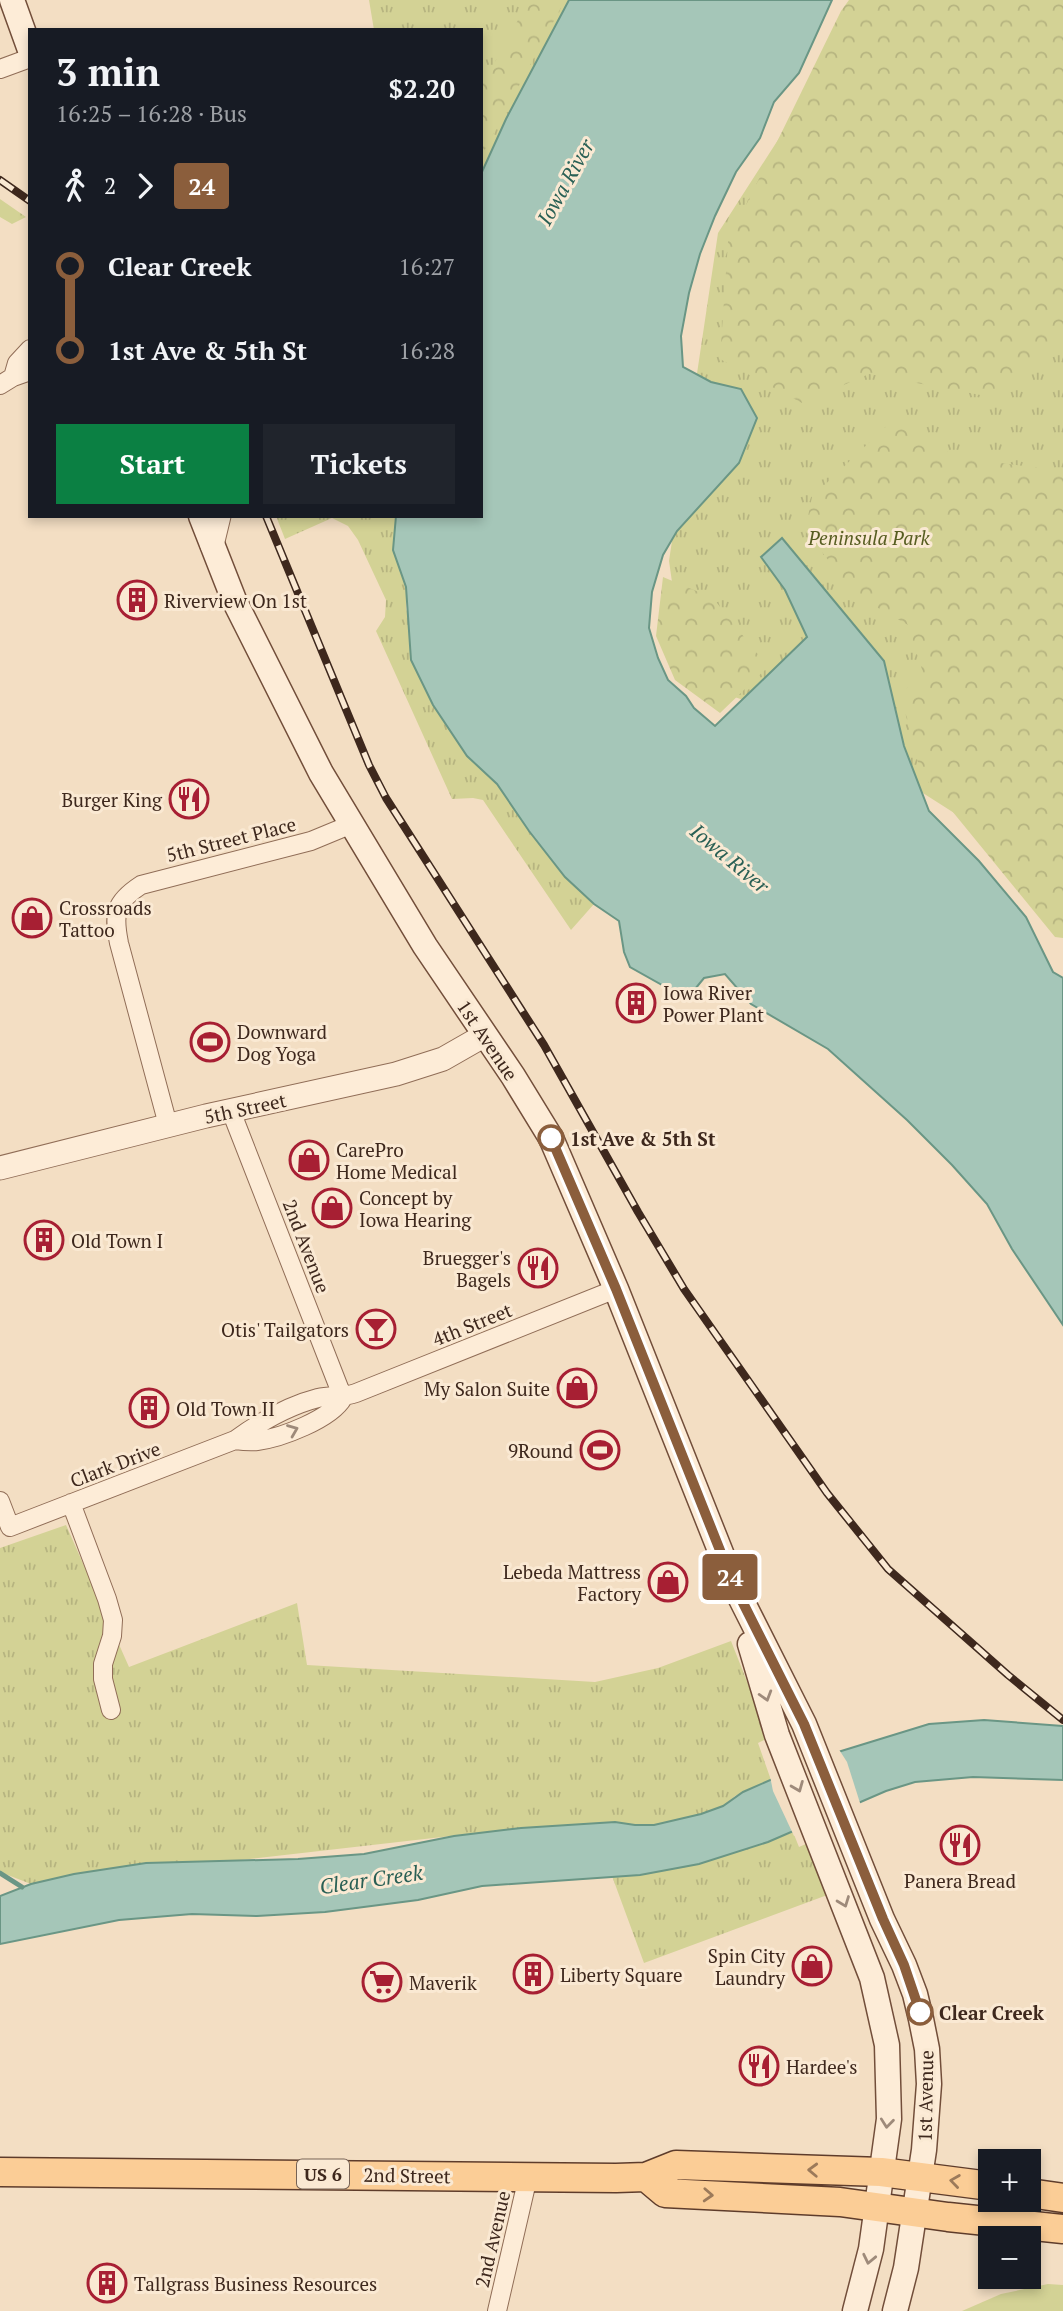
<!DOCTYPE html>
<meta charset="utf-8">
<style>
:root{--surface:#171b24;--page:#20242c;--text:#f1f3f6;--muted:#9ea1a6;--accent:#0b8043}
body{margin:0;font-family:"PT Serif",serif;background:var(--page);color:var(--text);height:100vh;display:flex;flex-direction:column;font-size:26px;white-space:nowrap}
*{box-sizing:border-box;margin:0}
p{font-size:23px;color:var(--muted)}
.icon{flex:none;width:38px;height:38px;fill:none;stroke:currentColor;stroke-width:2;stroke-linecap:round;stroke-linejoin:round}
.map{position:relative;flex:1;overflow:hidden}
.drawer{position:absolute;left:28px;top:28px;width:455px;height:490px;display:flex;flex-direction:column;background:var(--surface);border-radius:0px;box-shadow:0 4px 10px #0003}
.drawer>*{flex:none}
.badge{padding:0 14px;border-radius:5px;font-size:24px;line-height:46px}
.tools{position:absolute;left:978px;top:2149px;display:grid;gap:14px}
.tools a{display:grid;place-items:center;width:63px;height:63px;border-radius:0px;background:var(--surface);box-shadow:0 4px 10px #0003;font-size:35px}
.map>.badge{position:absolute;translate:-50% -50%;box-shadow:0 0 0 4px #fff}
.legs{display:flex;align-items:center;gap:10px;height:77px;padding:0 28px;font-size:23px}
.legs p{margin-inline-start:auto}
.head{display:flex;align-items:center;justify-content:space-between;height:119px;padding:0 28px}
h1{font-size:38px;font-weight:600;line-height:52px}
.primary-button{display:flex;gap:14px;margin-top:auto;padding:14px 28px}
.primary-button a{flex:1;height:80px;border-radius:0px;background:var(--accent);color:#fff;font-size:28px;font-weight:600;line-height:80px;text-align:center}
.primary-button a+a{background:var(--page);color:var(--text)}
ul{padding:0 28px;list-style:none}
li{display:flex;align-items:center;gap:24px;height:84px;font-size:26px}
li i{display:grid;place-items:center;width:10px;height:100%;margin:0 9px;background:currentColor}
li i::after{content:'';width:18px;height:18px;margin:-9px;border:5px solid;border-radius:50%;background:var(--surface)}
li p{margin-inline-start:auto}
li:first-child i{background:linear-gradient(#0000 50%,currentColor 0)}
li:last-child i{background:linear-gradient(currentColor 50%,#0000 0)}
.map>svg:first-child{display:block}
.grass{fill:url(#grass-tufts)}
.forest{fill:url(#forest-crowns)}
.garden{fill:#d3d295}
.water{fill:#a5c6b8;stroke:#6a9685;stroke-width:2}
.pier{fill:#f3dec3}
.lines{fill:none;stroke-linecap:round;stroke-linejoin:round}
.stream{stroke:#6a9685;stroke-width:5}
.minor-casing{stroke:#906d57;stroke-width:20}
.tertiary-casing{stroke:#906d57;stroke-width:25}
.secondary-casing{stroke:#724e3a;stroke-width:27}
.primary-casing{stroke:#5e3c2b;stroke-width:31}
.minor{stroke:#fdecd7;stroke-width:18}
.tertiary{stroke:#fdecd7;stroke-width:23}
.secondary{stroke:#fdecd7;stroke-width:24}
.primary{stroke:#fbcd96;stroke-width:28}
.rail-casing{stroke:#3e281d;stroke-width:8}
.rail{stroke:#fae9d3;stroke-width:5;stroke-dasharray:16;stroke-linecap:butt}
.oneway{stroke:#9e8a7a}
.oneway2{stroke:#9c7a5a}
.line-1-casing{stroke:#fff;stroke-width:16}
.line-1{stroke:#8b5e3c;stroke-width:10}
.stop-1-dot{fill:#fff;stroke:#8b5e3c;stroke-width:3.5}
.labels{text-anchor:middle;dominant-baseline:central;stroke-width:6;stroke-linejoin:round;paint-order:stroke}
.shield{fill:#fae9d3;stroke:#766254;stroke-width:2}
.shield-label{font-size:18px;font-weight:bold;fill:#3e281d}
.park-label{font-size:19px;font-style:italic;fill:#575d21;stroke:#fae9d3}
.poi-label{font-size:19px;fill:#3e281d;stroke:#fae9d3;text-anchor:start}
.street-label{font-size:19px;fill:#3e281d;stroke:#fae9d3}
.stop-label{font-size:19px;font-weight:bold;fill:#3e281d;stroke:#fae9d3;text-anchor:start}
.water-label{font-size:21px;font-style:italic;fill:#2a6055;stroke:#fae9d3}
</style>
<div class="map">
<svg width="1063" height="2311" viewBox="0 0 1063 2311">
<defs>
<pattern id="grass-tufts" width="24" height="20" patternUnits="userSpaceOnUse" patternTransform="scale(1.75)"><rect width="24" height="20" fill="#d3d295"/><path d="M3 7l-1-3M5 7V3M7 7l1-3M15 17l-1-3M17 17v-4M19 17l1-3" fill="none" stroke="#b6b480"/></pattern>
<pattern id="forest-crowns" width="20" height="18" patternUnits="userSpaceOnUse" patternTransform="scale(1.75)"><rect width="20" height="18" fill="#d3d295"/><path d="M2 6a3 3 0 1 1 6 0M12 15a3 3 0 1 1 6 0" fill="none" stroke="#b6b480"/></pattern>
</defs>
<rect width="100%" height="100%" fill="#f3dec3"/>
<!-- grass -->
<path class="grass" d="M369 0H569L506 119 481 174V30H374Z
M868 0H1063V904L1034 864 818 726 686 680 669 561 718 233Z
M276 516H396L393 550 406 587V609L467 756 497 784 529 831 565 877 594 904 571 930 483 800 473 798 452 799 376 631 385 617 386 600 358 540 348 526 332 518 285 539Z
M66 1525 129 1667 297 1603 307 1665 595 1682 658 1668 731 1641 761 1717 766 1739 758 1743 771 1780 735 1796 723 1806 701 1814 654 1825H635L615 1822 521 1828 31 1884 0 1872V1548Z
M793 1832 799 1847 808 1843 830 1894 644 1963 612 1876 640 1875 768 1842Z"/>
<!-- forest -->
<path class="forest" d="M529 0H565L483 153 481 87Z
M849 0H1063V328L991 397 869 374 802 403 720 359 728 242 841 11Z
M0 199 26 217 12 224 0 217Z
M897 416 955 457 1063 471V938L1055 937 921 773 900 693 924 676 908 625 857 596 805 531 812 497Z
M663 577 713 598 768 667 720 713 675 680 656 636Z"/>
<!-- garden -->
<path class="garden" d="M1048 2284 1063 2285V2311H962L1001 2294Z"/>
<!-- water -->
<path class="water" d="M569 0H832L799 73 774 102 760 138 736 172 715 216 700 254 689 293 681 336 683 367 711 382 741 389 757 418 739 463 677 531 663 555 652 592 649 628 658 658 668 680 686 696 694 708 715 726 807 637 785 590 761 557 782 538 884 661 904 746 929 811 979 861 1026 917 1053 972 1063 978V1325L1012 1249 987 1204 952 1165 907 1120 828 1049 751 1004 725 974 704 978 687 999 630 967 624 952 619 921 594 904 565 877 529 831 497 784 467 756 433 705 411 660 406 587 393 550 396 516H481V174L506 119Z
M984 1720 1063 1726V1780L973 1777 915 1782 886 1791 768 1842 699 1864 640 1875 482 1886 418 1900 325 1912 257 1916 192 1914 119 1920 0 1944V1896L31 1884 74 1874 146 1863 298 1859 364 1854 454 1836 521 1828 615 1822 635 1825H654L701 1814 723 1806 743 1792 825 1756 929 1724Z"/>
<!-- pier -->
<path class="pier" d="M838 1748 847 1762 861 1806 794 1836 773 1791 770 1776Z"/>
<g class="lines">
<!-- stream -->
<path class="stream" d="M0 1873 22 1887"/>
<defs>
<path id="minor" d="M0 69 30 58
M13 377 17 363 30 349
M0 385 13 377 30 371
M231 1111 343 1398
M168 1125 119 943C113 913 115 902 141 885L311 841 340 829 350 823
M235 1440C242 1441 250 1442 257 1441 281 1438 331 1419 343 1398
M0 1501 10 1527 235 1440C260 1422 287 1406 318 1398 331 1395 343 1398 356 1393L616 1289
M71 1503 107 1599 113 1620 112 1636 103 1664V1679L111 1710
M497 2311 528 2177"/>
<path id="tertiary" d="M212 545 219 516
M0 1168 206 1116 396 1074 443 1059 485 1035"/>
<path id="secondary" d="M12 0 30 50
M201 516 234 600 321 773 425 946 513 1076 551 1138 616 1289 733 1583 804 1724 882 1919 904 1965 915 1994 921 2019 927 2049 929 2084 924 2150 906 2268 895 2311
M750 1644 777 1735 872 1978 887 2045 889 2119 871 2249 855 2311"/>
<path id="primary" d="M0 2172 616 2178 646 2177 676 2165 881 2172 990 2186
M646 2177 665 2193 840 2202 948 2217 1063 2229
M1029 2193 1063 2198"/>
</defs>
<!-- minor casing -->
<use href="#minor" class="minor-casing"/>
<!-- tertiary casing -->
<use href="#tertiary" class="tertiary-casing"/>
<!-- secondary casing -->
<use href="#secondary" class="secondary-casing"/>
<!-- primary casing -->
<use href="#primary" class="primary-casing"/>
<!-- minor -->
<use href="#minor" class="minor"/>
<!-- tertiary -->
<use href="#tertiary" class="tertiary"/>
<!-- secondary -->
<use href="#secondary" class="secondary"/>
<!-- primary -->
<use href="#primary" class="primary"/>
<defs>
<path id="rail" d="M0 180 30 201
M266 516 369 765 386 798 544 1045 638 1212 684 1289 827 1493 888 1569 1008 1675 1063 1720"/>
</defs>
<!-- rail casing -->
<use href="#rail" class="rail-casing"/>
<!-- rail -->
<use href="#rail" class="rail"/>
</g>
<!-- one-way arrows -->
<defs><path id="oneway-chevron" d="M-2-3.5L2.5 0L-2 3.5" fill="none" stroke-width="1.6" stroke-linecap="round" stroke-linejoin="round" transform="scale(1.75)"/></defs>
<g class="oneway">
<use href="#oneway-chevron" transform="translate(293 1430) rotate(-22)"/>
<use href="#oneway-chevron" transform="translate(766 1696) rotate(73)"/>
<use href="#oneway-chevron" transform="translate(798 1787) rotate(68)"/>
<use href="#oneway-chevron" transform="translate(844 1902) rotate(69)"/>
<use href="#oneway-chevron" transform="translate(887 2123) rotate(96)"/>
<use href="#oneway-chevron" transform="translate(869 2259) rotate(102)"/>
</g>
<g class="oneway2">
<use href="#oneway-chevron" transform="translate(813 2170) rotate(-178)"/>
<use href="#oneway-chevron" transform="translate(955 2181) rotate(-172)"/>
<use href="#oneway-chevron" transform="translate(708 2195) rotate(3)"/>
</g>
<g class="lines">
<defs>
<path id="line-1" d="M551 1138 616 1289 733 1583 804 1724 883 1919 904 1965 920 2012"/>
</defs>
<!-- line-1 casing -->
<use href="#line-1" class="line-1-casing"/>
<!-- line-1 -->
<use href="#line-1" class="line-1"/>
</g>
<!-- icons -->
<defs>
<symbol id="building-ring" viewBox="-11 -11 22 22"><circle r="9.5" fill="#fae9d3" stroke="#a71f33" stroke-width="1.5"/><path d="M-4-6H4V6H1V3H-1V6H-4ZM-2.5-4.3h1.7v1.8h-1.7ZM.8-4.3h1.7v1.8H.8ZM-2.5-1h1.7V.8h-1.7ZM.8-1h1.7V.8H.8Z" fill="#a71f33"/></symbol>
<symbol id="restaurant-ring" viewBox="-11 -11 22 22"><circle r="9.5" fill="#fae9d3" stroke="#a71f33" stroke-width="1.5"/><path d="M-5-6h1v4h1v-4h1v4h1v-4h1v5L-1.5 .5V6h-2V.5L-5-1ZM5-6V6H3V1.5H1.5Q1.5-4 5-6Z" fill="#a71f33"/></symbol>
<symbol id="shop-ring" viewBox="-11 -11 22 22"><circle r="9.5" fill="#fae9d3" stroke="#a71f33" stroke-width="1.5"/><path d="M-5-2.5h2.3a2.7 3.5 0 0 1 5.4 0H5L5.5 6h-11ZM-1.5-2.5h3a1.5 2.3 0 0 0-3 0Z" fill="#a71f33"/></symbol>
<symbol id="stadium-ring" viewBox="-11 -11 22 22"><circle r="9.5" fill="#fae9d3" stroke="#a71f33" stroke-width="1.5"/><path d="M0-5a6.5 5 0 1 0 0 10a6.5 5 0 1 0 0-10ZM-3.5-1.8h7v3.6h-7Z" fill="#a71f33"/></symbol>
<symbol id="bar-ring" viewBox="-11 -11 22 22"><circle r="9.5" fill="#fae9d3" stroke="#a71f33" stroke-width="1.5"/><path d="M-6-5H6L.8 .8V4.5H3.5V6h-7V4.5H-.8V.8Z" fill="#a71f33"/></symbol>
<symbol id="supermarket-ring" viewBox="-11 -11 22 22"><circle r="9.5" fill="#fae9d3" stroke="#a71f33" stroke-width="1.5"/><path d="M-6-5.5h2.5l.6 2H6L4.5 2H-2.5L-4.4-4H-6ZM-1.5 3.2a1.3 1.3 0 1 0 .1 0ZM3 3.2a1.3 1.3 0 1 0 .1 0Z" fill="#a71f33"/></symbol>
</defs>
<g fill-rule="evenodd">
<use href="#building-ring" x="115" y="578" width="44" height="44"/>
<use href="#restaurant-ring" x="167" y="777" width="44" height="44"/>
<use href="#shop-ring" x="10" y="896" width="44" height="44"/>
<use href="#building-ring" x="614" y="981" width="44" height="44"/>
<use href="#stadium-ring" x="188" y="1020" width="44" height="44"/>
<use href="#shop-ring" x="287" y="1138" width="44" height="44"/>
<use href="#shop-ring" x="310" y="1186" width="44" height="44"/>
<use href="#building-ring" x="22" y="1218" width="44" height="44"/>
<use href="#restaurant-ring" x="516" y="1246" width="44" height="44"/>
<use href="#bar-ring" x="354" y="1307" width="44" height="44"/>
<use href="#shop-ring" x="555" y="1366" width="44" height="44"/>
<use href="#building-ring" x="127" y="1386" width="44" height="44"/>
<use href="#stadium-ring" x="578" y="1428" width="44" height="44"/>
<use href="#shop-ring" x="646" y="1560" width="44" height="44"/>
<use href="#restaurant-ring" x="938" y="1823" width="44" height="44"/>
<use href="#shop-ring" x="790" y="1944" width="44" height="44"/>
<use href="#building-ring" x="511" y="1952" width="44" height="44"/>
<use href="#supermarket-ring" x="360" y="1960" width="44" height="44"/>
<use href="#restaurant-ring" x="737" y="2044" width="44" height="44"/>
<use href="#building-ring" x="85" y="2261" width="44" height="44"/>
</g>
<!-- markers -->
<g class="stop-1-dot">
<circle cx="551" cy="1138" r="12"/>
<circle cx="920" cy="2012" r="12"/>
</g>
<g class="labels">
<!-- shield labels -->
<rect class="shield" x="297" y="2159.5" width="52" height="29" rx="5"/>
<g class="shield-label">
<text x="323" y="2174">US 6</text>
</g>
<!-- park labels -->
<g class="park-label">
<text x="869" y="537">Peninsula Park</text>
</g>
<!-- poi labels -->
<g class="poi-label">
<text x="164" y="600">Riverview On 1st</text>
<text x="162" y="799" text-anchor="end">Burger King</text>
<text x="59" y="907">Crossroads<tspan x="59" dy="22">Tattoo</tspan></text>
<text x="663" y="992">Iowa River<tspan x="663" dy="22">Power Plant</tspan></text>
<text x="237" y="1031">Downward<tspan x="237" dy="22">Dog Yoga</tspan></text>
<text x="336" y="1149">CarePro<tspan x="336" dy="22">Home Medical</tspan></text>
<text x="359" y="1197">Concept by<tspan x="359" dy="22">Iowa Hearing</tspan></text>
<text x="71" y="1240">Old Town I</text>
<text x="511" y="1257" text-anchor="end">Bruegger's<tspan x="511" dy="22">Bagels</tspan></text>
<text x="349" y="1329" text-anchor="end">Otis' Tailgators</text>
<text x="550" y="1388" text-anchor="end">My Salon Suite</text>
<text x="176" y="1408">Old Town II</text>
<text x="573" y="1450" text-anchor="end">9Round</text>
<text x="641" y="1571" text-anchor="end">Lebeda Mattress<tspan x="641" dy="22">Factory</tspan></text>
<text x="960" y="1880" text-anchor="middle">Panera Bread</text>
<text x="785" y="1955" text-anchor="end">Spin City<tspan x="785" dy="22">Laundry</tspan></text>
<text x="560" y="1974">Liberty Square</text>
<text x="409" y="1982">Maverik</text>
<text x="786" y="2066">Hardee's</text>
<text x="134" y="2283">Tallgrass Business Resources</text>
</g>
<!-- street labels -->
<g class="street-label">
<text transform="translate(231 839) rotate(-14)">5th Street Place</text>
<text transform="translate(488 1040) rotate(56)">1st Avenue</text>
<text transform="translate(245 1108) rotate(-12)">5th Street</text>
<text transform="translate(307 1246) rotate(69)">2nd Avenue</text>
<text transform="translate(472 1324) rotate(-22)">4th Street</text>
<text transform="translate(115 1464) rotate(-21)">Clark Drive</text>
<text transform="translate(925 2096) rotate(-89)">1st Avenue</text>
<text transform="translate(407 2175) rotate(1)">2nd Street</text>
<text transform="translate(492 2239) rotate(-77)">2nd Avenue</text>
</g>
<!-- stop labels -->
<g class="stop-label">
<text x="570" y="1138">1st Ave &amp; 5th St</text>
<text x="939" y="2012">Clear Creek</text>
</g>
<!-- water labels -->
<g class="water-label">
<text transform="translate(565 182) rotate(-61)">Iowa River</text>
<text transform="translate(730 858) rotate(40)">Iowa River</text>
<text transform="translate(371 1879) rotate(-8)">Clear Creek</text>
</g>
</g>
</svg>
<div class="tools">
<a>+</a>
<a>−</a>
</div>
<b class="badge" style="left:730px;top:1577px;background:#8b5e3c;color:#fff">24</b>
<section class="drawer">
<div class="head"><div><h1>3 min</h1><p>16:25 – 16:28 · Bus</p></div><b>$2.20</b></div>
<div class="legs"><svg class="icon" aria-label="walk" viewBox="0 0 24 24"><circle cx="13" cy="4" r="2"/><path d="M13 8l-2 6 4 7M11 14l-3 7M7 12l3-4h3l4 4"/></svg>2<svg class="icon" aria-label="forward" viewBox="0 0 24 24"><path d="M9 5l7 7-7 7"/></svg><b class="badge" style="background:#8b5e3c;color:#fff">24</b></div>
<ul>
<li><i style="color:#8b5e3c"></i><b>Clear Creek</b><p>16:27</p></li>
<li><i style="color:#8b5e3c"></i><b>1st Ave &amp; 5th St</b><p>16:28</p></li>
</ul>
<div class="primary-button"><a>Start</a><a>Tickets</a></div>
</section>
</div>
